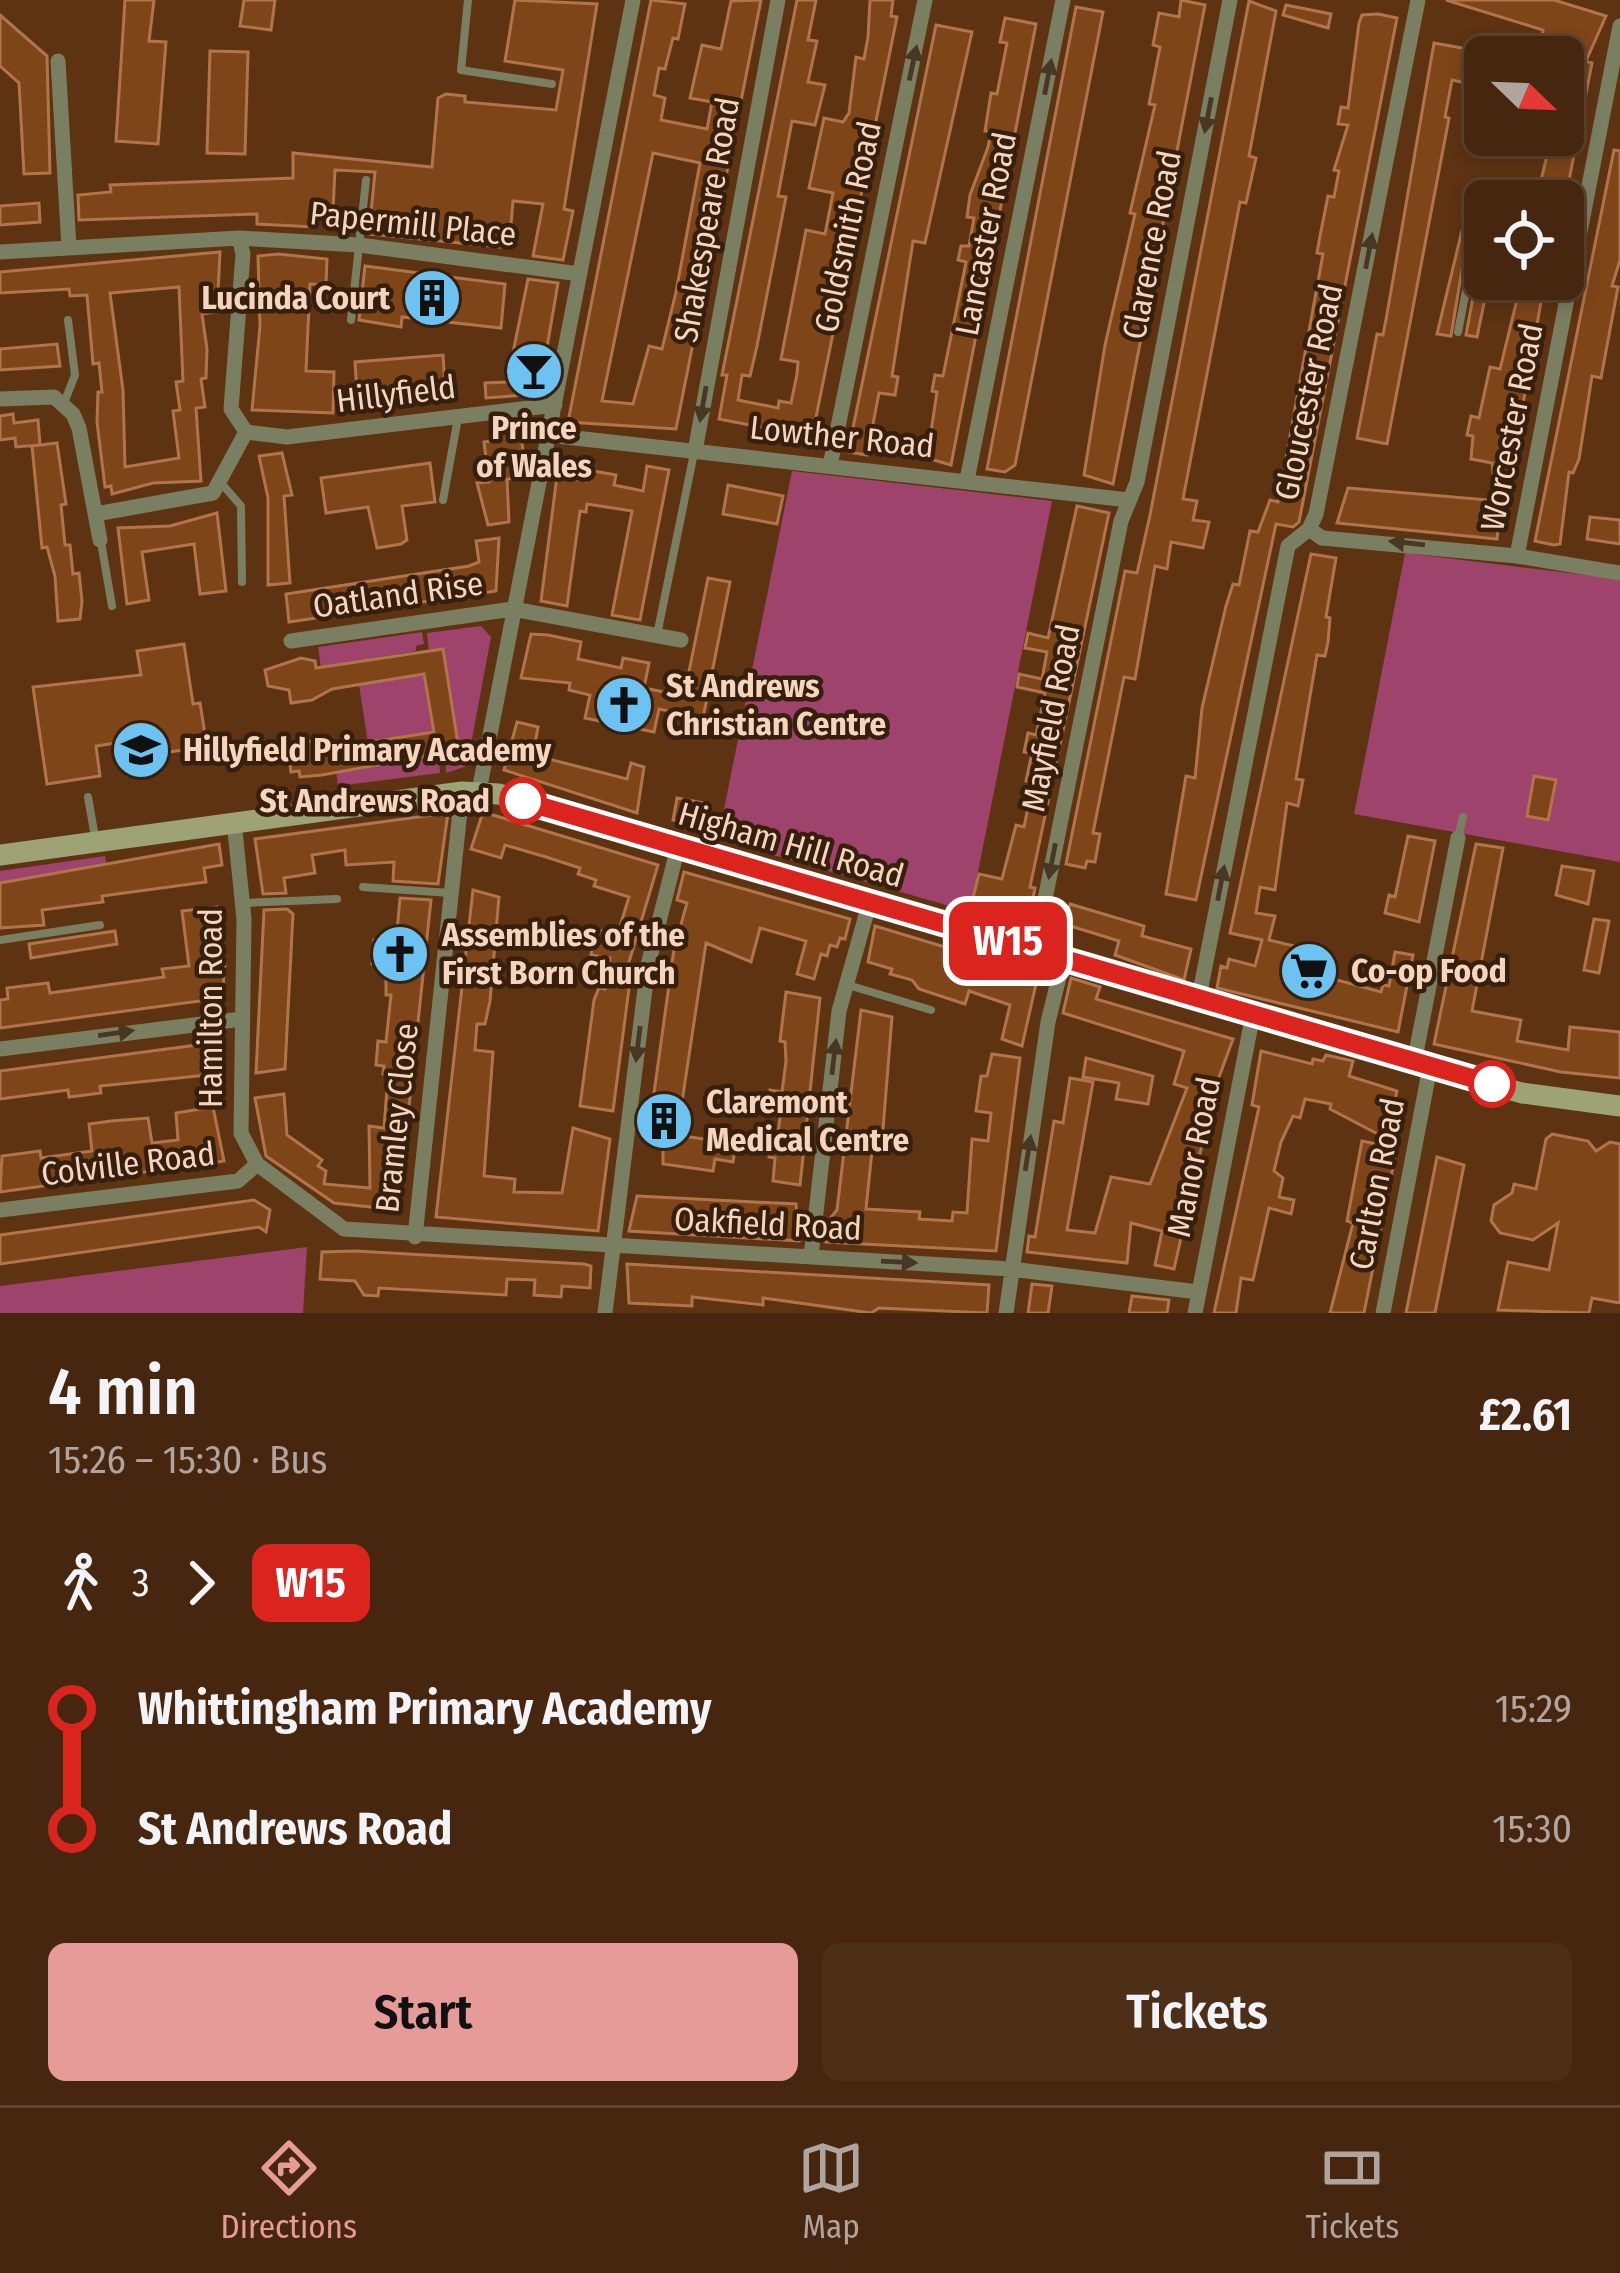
<!DOCTYPE html>
<meta charset="utf-8">
<style>
:root{--surface:#46260e;--page:#4d2e17;--text:#f1f3f6;--muted:#b0a59e;--line:#5e432e;--accent:#e69b98}
body{margin:0;font-family:"Fira Sans Condensed",sans-serif;background:var(--page);color:var(--text);height:100vh;display:flex;flex-direction:column;font-size:45px;white-space:nowrap}
*{box-sizing:border-box;margin:0}
p{font-size:39px;color:var(--muted)}
.icon{flex:none;width:66px;height:66px;fill:none;stroke:currentColor;stroke-width:2;stroke-linecap:round;stroke-linejoin:round}
.map{position:relative;height:1313px;overflow:hidden}
.panel{display:flex;flex-direction:column;background:var(--surface);flex:1}
.panel>*{flex:none}
.badge{padding:0 24px;border-radius:18px;font-size:42px;line-height:78px}
.needle{width:78px;rotate:113deg}
.controls{position:absolute;left:1464px;top:36px;display:grid;gap:24px}
.controls a{display:grid;place-items:center;width:120px;height:120px;border-radius:18px;background:var(--surface);box-shadow:0 6px 18px #0003,0 0 0 3px var(--line);font-size:60px}
.map>.badge{position:absolute;translate:-50% -50%;box-shadow:0 0 0 6px #fff}
.legs{display:flex;align-items:center;gap:18px;height:132px;padding:0 48px;font-size:39px}
.legs p{margin-inline-start:auto}
.headline{display:flex;align-items:center;justify-content:space-between;height:204px;padding:0 48px}
h1{font-size:66px;font-weight:600;line-height:90px}
.button{display:flex;gap:24px;margin-top:auto;padding:24px 48px}
.button a{flex:1;height:138px;border-radius:18px;background:var(--accent);color:#111;font-size:48px;font-weight:600;line-height:138px;text-align:center}
.button a+a{background:var(--page);color:var(--text)}
ul{padding:0 48px;list-style:none}
li{display:flex;align-items:center;gap:42px;height:120px;font-size:45px}
li i{display:grid;place-items:center;width:18px;height:100%;margin:0 15px;background:currentColor}
li i::after{content:'';width:30px;height:30px;margin:-15px;border:9px solid;border-radius:50%;background:var(--surface)}
li p{margin-inline-start:auto}
li:first-child i{background:linear-gradient(#0000 50%,currentColor 0)}
li:last-child i{background:linear-gradient(currentColor 50%,#0000 0)}
.menu{display:flex;justify-content:space-around;align-items:center;height:168px;border-top:3px solid var(--line);background:var(--surface);font-size:33px;color:var(--muted)}
.menu a{display:grid;justify-items:center;gap:6px}
.menu .active{color:var(--accent)}
.map>svg:first-child{display:block}
.green{fill:#9e436c}
.building{fill:#7e4519;stroke:#b1744b;stroke-width:3;fill-rule:evenodd}
.lines{fill:none;stroke-linecap:round;stroke-linejoin:round}
.lane{stroke:#7b7f62;stroke-width:8}
.street{stroke:#7b7f62;stroke-width:15}
.secondary{stroke:#9da375;stroke-width:21}
.oneway{fill:#483723}
.line-1-casing{stroke:#fff;stroke-width:27}
.line-1{stroke:#dc241f;stroke-width:18}
.stop-1-dot{fill:#fff;stroke:#dc241f;stroke-width:6}
.labels{text-anchor:middle;dominant-baseline:central;stroke-width:9;stroke-linejoin:round;paint-order:stroke}
.street-label{font-size:33px;fill:#f6d5bf;stroke:#371f0e}
.poi-label{font-size:33px;font-weight:bold;fill:#f6d5bf;stroke:#371f0e;text-anchor:start}
.stop-label{font-size:33px;font-weight:bold;fill:#f6d5bf;stroke:#371f0e;text-anchor:end}
</style>
<div class="map">
<svg width="1620" height="1313" viewBox="0 0 1620 1313">
<rect width="100%" height="100%" fill="#5d3312"/>
<!-- green -->
<path class="green" d="M792 471 1052 501 970 912 718 839Z
M1405 553 1620 579V862L1354 814Z
M481 626 491 637 467 766 446 773 445 752 459 749 443 650 429 652 427 633Z
M422 632 424 644 416 646V651L325 666 322 675 318 647Z
M424 674 434 732 368 743 359 685Z
M334 755 342 770 431 756 439 760 440 773 338 786Z
M105 856 107 868 0 883V871Z
M307 1247 303 1313H0V1286Z"/>
<!-- building -->
<path class="building" d="M125 0H154L149 41 166 42 158 144 116 141Z
M244 0H275L271 30 240 26Z
M515 0 597 4 564 209 573 211 563 260 533 256 543 204 513 201 509 248 369 234 375 172 335 170 333 211 316 210 315 227 257 224V214L79 220 78 195 111 192 110 185 293 178V153L432 167 438 98 446 94 465 96V102L556 110 563 70 505 61Z
M651 0 685 4 678 39 673 38 665 69 659 68 654 95 665 98 661 120 707 129 712 102 690 98 702 45 721 49 731 1 761 0 676 429 568 422ZM653 153 700 163 676 292 662 349 649 346 633 404 602 401Z
M797 0H816L808 40 817 41 808 82 825 85 815 125 792 121 778 196 786 197 757 346 750 376 742 375 738 400 778 408 779 401 791 403 797 374 798 362 781 359 806 230 825 234 833 193 809 188 824 118 843 122 849 113 856 57 864 59 868 37 870 0H893L891 16 897 17 812 437 719 419 727 375H722Z
M1181 0 1205 5 1113 484 1084 475 1105 345 1135 214 1130 213 1155 105 1149 104 1160 47 1153 45 1159 13 1179 17Z
M1446 0H1554L1606 16 1586 61 1592 63 1565 201H1536L1552 135H1563V87L1574 46 1542 36 1543 30Z
M1249 1 1276 11 1249 156 1256 158 1246 203 1240 202 1183 499 1197 501 1193 520 1209 522 1203 548 1171 542 1167 569 1155 566 1135 679 1124 677 1093 833 1100 834 1095 862 1087 861 1085 868 1066 864 1125 571 1137 573 1150 515Z
M1286 5 1331 14 1328 28 1283 15Z
M1076 7 1103 12 1015 465 1005 472 987 469Z
M1378 14 1397 18 1299 522 1293 527 1276 524 1196 900 1166 894 1186 776 1195 778 1202 708 1226 606 1233 584 1239 585 1250 531 1258 532 1270 500 1278 502 1323 254 1317 253 1320 236 1328 196 1334 197 1339 171 1334 170 1348 125 1338 124 1341 107 1348 108 1359 23 1362 15Z
M0 15 47 56 50 173 24 174 19 83 0 66Z
M1005 18 1036 24 951 465 927 458 937 392 932 391 935 375 943 376 959 297 966 262 958 260 961 246H969L974 218 967 217 970 195 988 147 991 132 985 131 991 93 997 94 1007 43 1000 42Z
M936 25 972 32 925 243 913 241 892 376 898 377 895 395 879 393 867 455 848 452Z
M1434 43 1490 53 1485 87 1452 80 1445 117 1449 118 1387 444 1357 438 1377 334 1383 335 1387 314Z
M210 51 248 52 245 154 207 153Z
M1614 150 1620 151V260L1612 286 1618 287 1601 378 1592 376 1579 459 1573 473 1569 472 1560 544 1554 545 1535 541Z
M39 203 40 222 0 225V206Z
M1465 218 1481 222 1478 239 1485 240V255L1471 252 1464 257 1451 336 1437 334Z
M220 252 217 312 202 314 207 349 206 378 201 379 205 407 196 408 201 481 153 483 112 494 111 486 105 487 97 422 98 392H102L99 363 93 364 87 295 70 296 69 289 0 293V272ZM179 287 183 381 176 382 180 410 173 411 179 458 125 467 123 390 110 293Z
M278 254 327 259 326 285 310 284 306 371 334 372 333 413 252 410 260 326 258 256Z
M365 266 505 284 501 328 402 317 401 327 359 320Z
M1478 270 1489 279 1477 337 1466 335Z
M528 279 558 283 539 394 486 398 485 383 507 382Z
M1522 279H1545L1509 484 1494 481 1492 463 1471 459 1473 436 1467 435 1471 416 1479 418 1490 367 1500 369Z
M57 344 60 366 0 370V349Z
M443 355 446 400 358 409 355 362Z
M13 414 14 423 38 420 40 445 16 447 15 438 0 440V416Z
M519 425 523 450 518 451 517 478 507 479 509 522 488 525 477 483 489 482 484 442 497 440 495 428Z
M57 443 66 504 61 505 65 545H70L73 574 79 573 82 601 80 619 58 621 55 576 47 547 42 548 32 446Z
M282 453 292 495 284 496 290 583 268 585V498L259 456Z
M430 463 435 502 402 506 407 540 401 544 377 548 368 507 326 513 321 478Z
M647 466 669 470 640 620 612 615 632 511 587 504 586 512 580 511 567 606 541 601 557 476 586 481 588 470 616 475 614 485 643 491Z
M728 485 783 496 777 524 723 514Z
M1348 488 1501 501 1497 539 1337 523Z
M1077 506 1109 513 1030 887 1035 888 1027 928 1004 922 1008 910 972 902 979 874 1002 879 1016 825 1024 827 1033 782 1026 781 1032 753 1024 752 1028 733 1036 735 1045 693 1017 687 1019 674 1042 679 1047 652 1025 648 1028 633 1048 638Z
M217 513 226 591 200 594 194 544 142 552 149 600 127 604 118 528 170 526Z
M1590 517 1620 520V544L1587 539Z
M499 538 496 591 289 622 286 594 469 566 479 562 476 541Z
M1311 554 1336 558 1326 617 1330 618 1328 642 1325 656 1317 655 1296 779 1303 780 1298 806 1287 803 1275 890 1260 887 1256 913 1275 916 1269 940 1332 955 1326 977 1381 992 1383 985 1389 986 1395 952 1413 955 1398 1032 1217 988 1221 966 1227 968 1229 959 1255 966 1262 940 1230 933Z
M708 578 730 582 703 718 659 709 654 732 585 718 590 695 569 690 570 683 521 678 531 634 548 635 581 642 578 659 621 668 623 658 649 663 644 688 684 696Z
M184 644 193 704 200 703 207 747 153 754 150 738 96 746 100 776 47 784 33 687 141 675 137 651Z
M443 649 459 750 322 775 300 777 299 771 291 772 287 744 325 740 326 745 339 747 434 732 424 674 332 689 312 700 291 703 289 690 268 686 265 670 301 658 315 661 316 668Z
M517 722 538 727 533 755 627 779 631 763 644 767 637 813 504 770Z
M1534 776 1556 780 1548 820 1527 816Z
M677 798 709 804 705 825 673 820Z
M483 812 658 865 626 972 631 973 613 1111 580 1106 594 1000 599 988 605 989 610 958 591 955 595 930 618 933 629 897 594 886 596 880 578 874 580 868 546 857 505 845 501 858 471 849Z
M448 813 438 884 393 881 394 862 346 865 345 850 312 855 315 873 284 878 286 893 263 894 255 839Z
M1408 836 1435 841 1419 922 1385 913 1389 895 1395 897Z
M219 844 222 865 204 868 206 882 102 896 103 902 42 910 44 925 0 928V883Z
M1476 844 1503 848 1472 1011 1521 1020 1517 1041 1568 1050 1570 1027 1620 1032V1078L1561 1072 1434 1044Z
M1562 866 1594 871 1588 904 1556 895Z
M684 872 850 919 845 939 840 938 837 947 830 945 827 956 821 954 814 979 797 974 806 941 760 928 751 962 706 943 677 1135 736 1144 733 1162 715 1159 713 1171 663 1164V1131L649 1129 674 949 687 903 677 900Z
M473 890 499 897 490 1001 485 1024H477L475 1050 493 1052 484 1176 515 1179 514 1192 562 1193 573 1128 610 1139 598 1231 436 1217Z
M400 898 431 900 398 1210 334 1203 266 1156 255 1098 284 1094 287 1135 322 1160 318 1166 326 1171 324 1184 370 1188 369 1126 384 1128 388 1075 383 1074 384 1066 376 1065 378 1041 386 1042 391 995H386V965L372 964 374 940 396 942Z
M1070 904 1144 926 1142 936 1191 949 1184 980 1115 955 1119 941 1064 924Z
M217 907 225 963 222 998 0 1028V1000L8 999 7 988 48 983 50 993 164 977 162 969 189 966 182 911Z
M287 909 293 914 285 1069 256 1073 264 910Z
M1594 919 1609 921 1599 973 1584 970Z
M875 926 1038 975 1022 1046 1002 1039 1010 1005 969 991 965 1004 919 989 912 980 890 974 892 969 868 962Z
M115 931 117 944 31 958 29 944Z
M1071 978 1100 987 1096 999 1233 1039 1201 1126 1206 1127 1174 1269 1155 1265 1162 1231 1131 1223 1127 1263 1027 1252 1029 1236 1035 1237 1054 1121 1063 1123 1070 1078 1093 1082 1067 1230 1095 1233 1111 1177 1150 1184 1187 1088 1174 1084 1184 1051 1063 1013Z
M786 992 820 998 800 1185 773 1181 775 1158 769 1157 770 1141H777L781 1110 768 1108 770 1090 782 1092 786 1061 785 1042 780 1041Z
M861 1010 892 1017 882 1142 873 1141 866 1209 920 1212 919 1219 952 1221 953 1212 967 1213 972 1139 988 1141 991 1113 976 1111 981 1076H987L992 1054 1020 1058 996 1251 826 1242 827 1222 837 1210Z
M220 1042V1072L207 1075 100 1086 101 1093 69 1097 68 1090 0 1099V1071Z
M1261 1051 1312 1064 1313 1059 1323 1061 1326 1055 1353 1061 1349 1076 1397 1091 1395 1099 1405 1101 1397 1144 1330 1109 1331 1104 1305 1099 1300 1118 1293 1116 1281 1142 1274 1171 1283 1178 1279 1197 1294 1200 1291 1214 1269 1208 1253 1280 1241 1278 1236 1313H1214L1259 1107 1252 1105Z
M1086 1058 1153 1076 1148 1104 1116 1099 1119 1083 1083 1077Z
M213 1107 224 1161 0 1192 2 1156 40 1151 41 1158 92 1151 89 1124 111 1121 148 1118 152 1143 178 1140 176 1113Z
M1552 1134 1588 1141 1596 1151 1610 1142 1620 1144V1303L1592 1298 1589 1313 1498 1310 1508 1262 1549 1270 1558 1223 1533 1240 1500 1233 1491 1221 1494 1205 1512 1193 1514 1184 1536 1189 1546 1139Z
M1362 1141 1396 1148 1394 1162 1364 1313H1330L1353 1223 1347 1221Z
M1437 1157 1464 1165 1448 1247 1435 1313H1406Z
M637 1196 796 1204 799 1241 629 1231Z
M254 1200 270 1210 266 1232 259 1227 0 1264V1235Z
M355 1251 584 1264 591 1266 590 1288 562 1286 561 1297 534 1295 535 1280 507 1279 506 1295 379 1288 378 1296 364 1295 355 1281 320 1279 322 1252Z
M627 1264 989 1285 987 1313 879 1308 871 1313 763 1298V1305L692 1297V1306L629 1303Z
M1032 1284 1052 1286 1048 1313H1028Z
M1132 1296 1169 1300 1167 1313H1129Z"/>
<g class="lines">
<!-- lane -->
<path class="lane" d="M468 0 461 70 552 84
M351 320 366 180
M1458 332 1472 260 1485 263
M64 403 75 375 68 320
M222 484 241 506 242 582
M443 500 458 418
M101 542 112 606
M657 635 694 453
M88 797 95 837
M1458 838 1463 817
M363 887 450 893
M244 903 337 899
M0 940 100 925
M848 985 931 1010"/>
<!-- street -->
<path class="street" d="M58 61 69 248
M239 238 359 245 580 274
M0 252 239 238 243 254 231 409 246 432
M0 399 54 397 73 414 79 428 100 540
M246 432 287 437 555 405
M548 435 1129 500
M695 451 778 0
M830 466 925 0
M967 480 1063 0
M96 514 213 493 246 432
M1309 529 1322 538 1517 556 1620 573
M1517 556 1620 26
M291 641 513 609 681 640
M479 791 633 0
M234 821 244 919 241 1133 257 1164 344 1229 1011 1269 1198 1292
M1035 949 1121 521 1137 482 1230 0
M1199 997 1288 546 1309 529 1316 514 1418 0
M0 1049 242 1019
M1414 1063 1458 838
M0 1210 238 1181 257 1164
M415 1237 462 792
M811 1256 839 1011 870 901
M605 1313 648 965 678 847
M1006 1313 1048 1022 1064 957
M1195 1313 1253 1014
M1383 1313 1430 1067"/>
<!-- secondary -->
<path class="secondary" d="M0 855 462 792 499 794 1414 1063 1522 1093 1620 1106"/>
</g>
<!-- one-way arrows -->
<defs><path id="oneway-solid" d="M-6-.8H1V-3.2L6.5 0L1 3.2V.8H-6Z" transform="scale(3)"/></defs>
<g class="oneway">
<use href="#oneway-solid" transform="translate(913 63) rotate(-78)"/>
<use href="#oneway-solid" transform="translate(1048 77) rotate(-79)"/>
<use href="#oneway-solid" transform="translate(1208 115) rotate(101)"/>
<use href="#oneway-solid" transform="translate(1369 251) rotate(-79)"/>
<use href="#oneway-solid" transform="translate(703 404) rotate(100)"/>
<use href="#oneway-solid" transform="translate(1407 543) rotate(-174)"/>
<use href="#oneway-solid" transform="translate(1052 861) rotate(101)"/>
<use href="#oneway-solid" transform="translate(1221 883) rotate(-79)"/>
<use href="#oneway-solid" transform="translate(116 1033) rotate(-8)"/>
<use href="#oneway-solid" transform="translate(638 1044) rotate(97)"/>
<use href="#oneway-solid" transform="translate(834 1057) rotate(-83)"/>
<use href="#oneway-solid" transform="translate(1028 1153) rotate(-81)"/>
<use href="#oneway-solid" transform="translate(899 1262) rotate(3)"/>
</g>
<g class="lines">
<defs>
<path id="line-1" d="M523 801 1492 1084"/>
</defs>
<!-- line-1 casing -->
<use href="#line-1" class="line-1-casing"/>
<!-- line-1 -->
<use href="#line-1" class="line-1"/>
</g>
<!-- icons -->
<defs>
<symbol id="building-disc" viewBox="-11 -11 22 22"><circle r="9.5" fill="#6cc3f2" stroke="#371f0e"/><path d="M-4-6H4V6H1V3H-1V6H-4ZM-2.5-4.3h1.7v1.8h-1.7ZM.8-4.3h1.7v1.8H.8ZM-2.5-1h1.7V.8h-1.7ZM.8-1h1.7V.8H.8Z" fill="#111"/></symbol>
<symbol id="bar-disc" viewBox="-11 -11 22 22"><circle r="9.5" fill="#6cc3f2" stroke="#371f0e"/><path d="M-6-5H6L.8 .8V4.5H3.5V6h-7V4.5H-.8V.8Z" fill="#111"/></symbol>
<symbol id="church-disc" viewBox="-11 -11 22 22"><circle r="9.5" fill="#6cc3f2" stroke="#371f0e"/><path d="M-1.2-6h2.4v3.5h3.3v2.4h-3.3V6h-2.4V-.1h-3.3v-2.4h3.3Z" fill="#111"/></symbol>
<symbol id="school-disc" viewBox="-11 -11 22 22"><circle r="9.5" fill="#6cc3f2" stroke="#371f0e"/><path d="M0-5L7-2L0 1L-7-2ZM-4 1L0 2.5L4 1V4Q0 6-4 4Z" fill="#111"/></symbol>
<symbol id="supermarket-disc" viewBox="-11 -11 22 22"><circle r="9.5" fill="#6cc3f2" stroke="#371f0e"/><path d="M-6-5.5h2.5l.6 2H6L4.5 2H-2.5L-4.4-4H-6ZM-1.5 3.2a1.3 1.3 0 1 0 .1 0ZM3 3.2a1.3 1.3 0 1 0 .1 0Z" fill="#111"/></symbol>
</defs>
<g fill-rule="evenodd">
<use href="#building-disc" x="399" y="265" width="66" height="66"/>
<use href="#bar-disc" x="501" y="338" width="66" height="66"/>
<use href="#church-disc" x="591" y="672" width="66" height="66"/>
<use href="#school-disc" x="108" y="717" width="66" height="66"/>
<use href="#church-disc" x="367" y="921" width="66" height="66"/>
<use href="#supermarket-disc" x="1276" y="938" width="66" height="66"/>
<use href="#building-disc" x="631" y="1088" width="66" height="66"/>
</g>
<!-- markers -->
<g class="stop-1-dot">
<circle cx="523" cy="801" r="21"/>
<circle cx="1492" cy="1084" r="21"/>
</g>
<g class="labels">
<!-- street labels -->
<g class="street-label">
<text transform="translate(707 220) rotate(-80)">Shakespeare Road</text>
<text transform="translate(413 224) rotate(6)">Papermill Place</text>
<text transform="translate(848 227) rotate(-78)">Goldsmith Road</text>
<text transform="translate(986 234) rotate(-79)">Lancaster Road</text>
<text transform="translate(1152 245) rotate(-79)">Clarence Road</text>
<text transform="translate(1309 392) rotate(-78)">Gloucester Road</text>
<text transform="translate(396 394) rotate(-7)">Hillyfield</text>
<text transform="translate(1512 427) rotate(-79)">Worcester Road</text>
<text transform="translate(842 437) rotate(6)">Lowther Road</text>
<text transform="translate(398 595) rotate(-8)">Oatland Rise</text>
<text transform="translate(1051 718) rotate(-79)">Mayfield Road</text>
<text transform="translate(791 845) rotate(16)">Higham Hill Road</text>
<text transform="translate(211 1008) rotate(-90)">Hamilton Road</text>
<text transform="translate(397 1118) rotate(-84)">Bramley Close</text>
<text transform="translate(1194 1157) rotate(-79)">Manor Road</text>
<text transform="translate(128 1164) rotate(-7)">Colville Road</text>
<text transform="translate(1377 1184) rotate(-79)">Carlton Road</text>
<text transform="translate(768 1224) rotate(3)">Oakfield Road</text>
</g>
<!-- poi labels -->
<g class="poi-label">
<text x="390" y="298" text-anchor="end">Lucinda Court</text>
<text x="534" y="428" text-anchor="middle">Prince<tspan x="534" dy="38">of Wales</tspan></text>
<text x="666" y="686">St Andrews<tspan x="666" dy="38">Christian Centre</tspan></text>
<text x="183" y="750">Hillyfield Primary Academy</text>
<text x="442" y="935">Assemblies of the<tspan x="442" dy="38">First Born Church</tspan></text>
<text x="1351" y="971">Co-op Food</text>
<text x="706" y="1102">Claremont<tspan x="706" dy="38">Medical Centre</tspan></text>
</g>
<!-- stop labels -->
<g class="stop-label">
<text x="490" y="801">St Andrews Road</text>
</g>
</g>
</svg>
<div class="controls">
<a><svg class="needle" viewBox="-14 -14 28 28"><path d="M0-13l5 13h-10z" fill="#e53935"/><path d="M0 13l5-13h-10z" fill="#b0a59e"/></svg></a>
<a><svg class="icon" aria-label="locate" viewBox="0 0 24 24"><circle cx="12" cy="12" r="6"/><path d="M12 2v4M12 18v4M2 12h4M18 12h4"/></svg></a>
</div>
<b class="badge" style="left:1008px;top:941px;background:#dc241f;color:#fff">W15</b>
</div>
<section class="panel">
<div class="headline"><div><h1>4 min</h1><p>15:26 – 15:30 · Bus</p></div><b>£2.61</b></div>
<div class="legs"><svg class="icon" aria-label="walk" viewBox="0 0 24 24"><circle cx="13" cy="4" r="2"/><path d="M13 8l-2 6 4 7M11 14l-3 7M7 12l3-4h3l4 4"/></svg>3<svg class="icon" aria-label="forward" viewBox="0 0 24 24"><path d="M9 5l7 7-7 7"/></svg><b class="badge" style="background:#dc241f;color:#fff">W15</b></div>
<ul>
<li><i style="color:#dc241f"></i><b>Whittingham Primary Academy</b><p>15:29</p></li>
<li><i style="color:#dc241f"></i><b>St Andrews Road</b><p>15:30</p></li>
</ul>
<div class="button"><a>Start</a><a>Tickets</a></div>
</section>
<nav class="menu">
<a class="active"><svg class="icon" aria-label="directions" viewBox="0 0 24 24"><path d="M12 3l9 9-9 9-9-9zM9 14v-3h6M13 9l2 2-2 2"/></svg>Directions</a>
<a><svg class="icon" aria-label="map" viewBox="0 0 24 24"><path d="M3 6l6-2 6 2 6-2v14l-6 2-6-2-6 2zM9 4v14M15 6v14"/></svg>Map</a>
<a><svg class="icon" aria-label="tickets" viewBox="0 0 24 24"><path d="M3 7h18v10H3zM15 7v10"/></svg>Tickets</a>
</nav>
